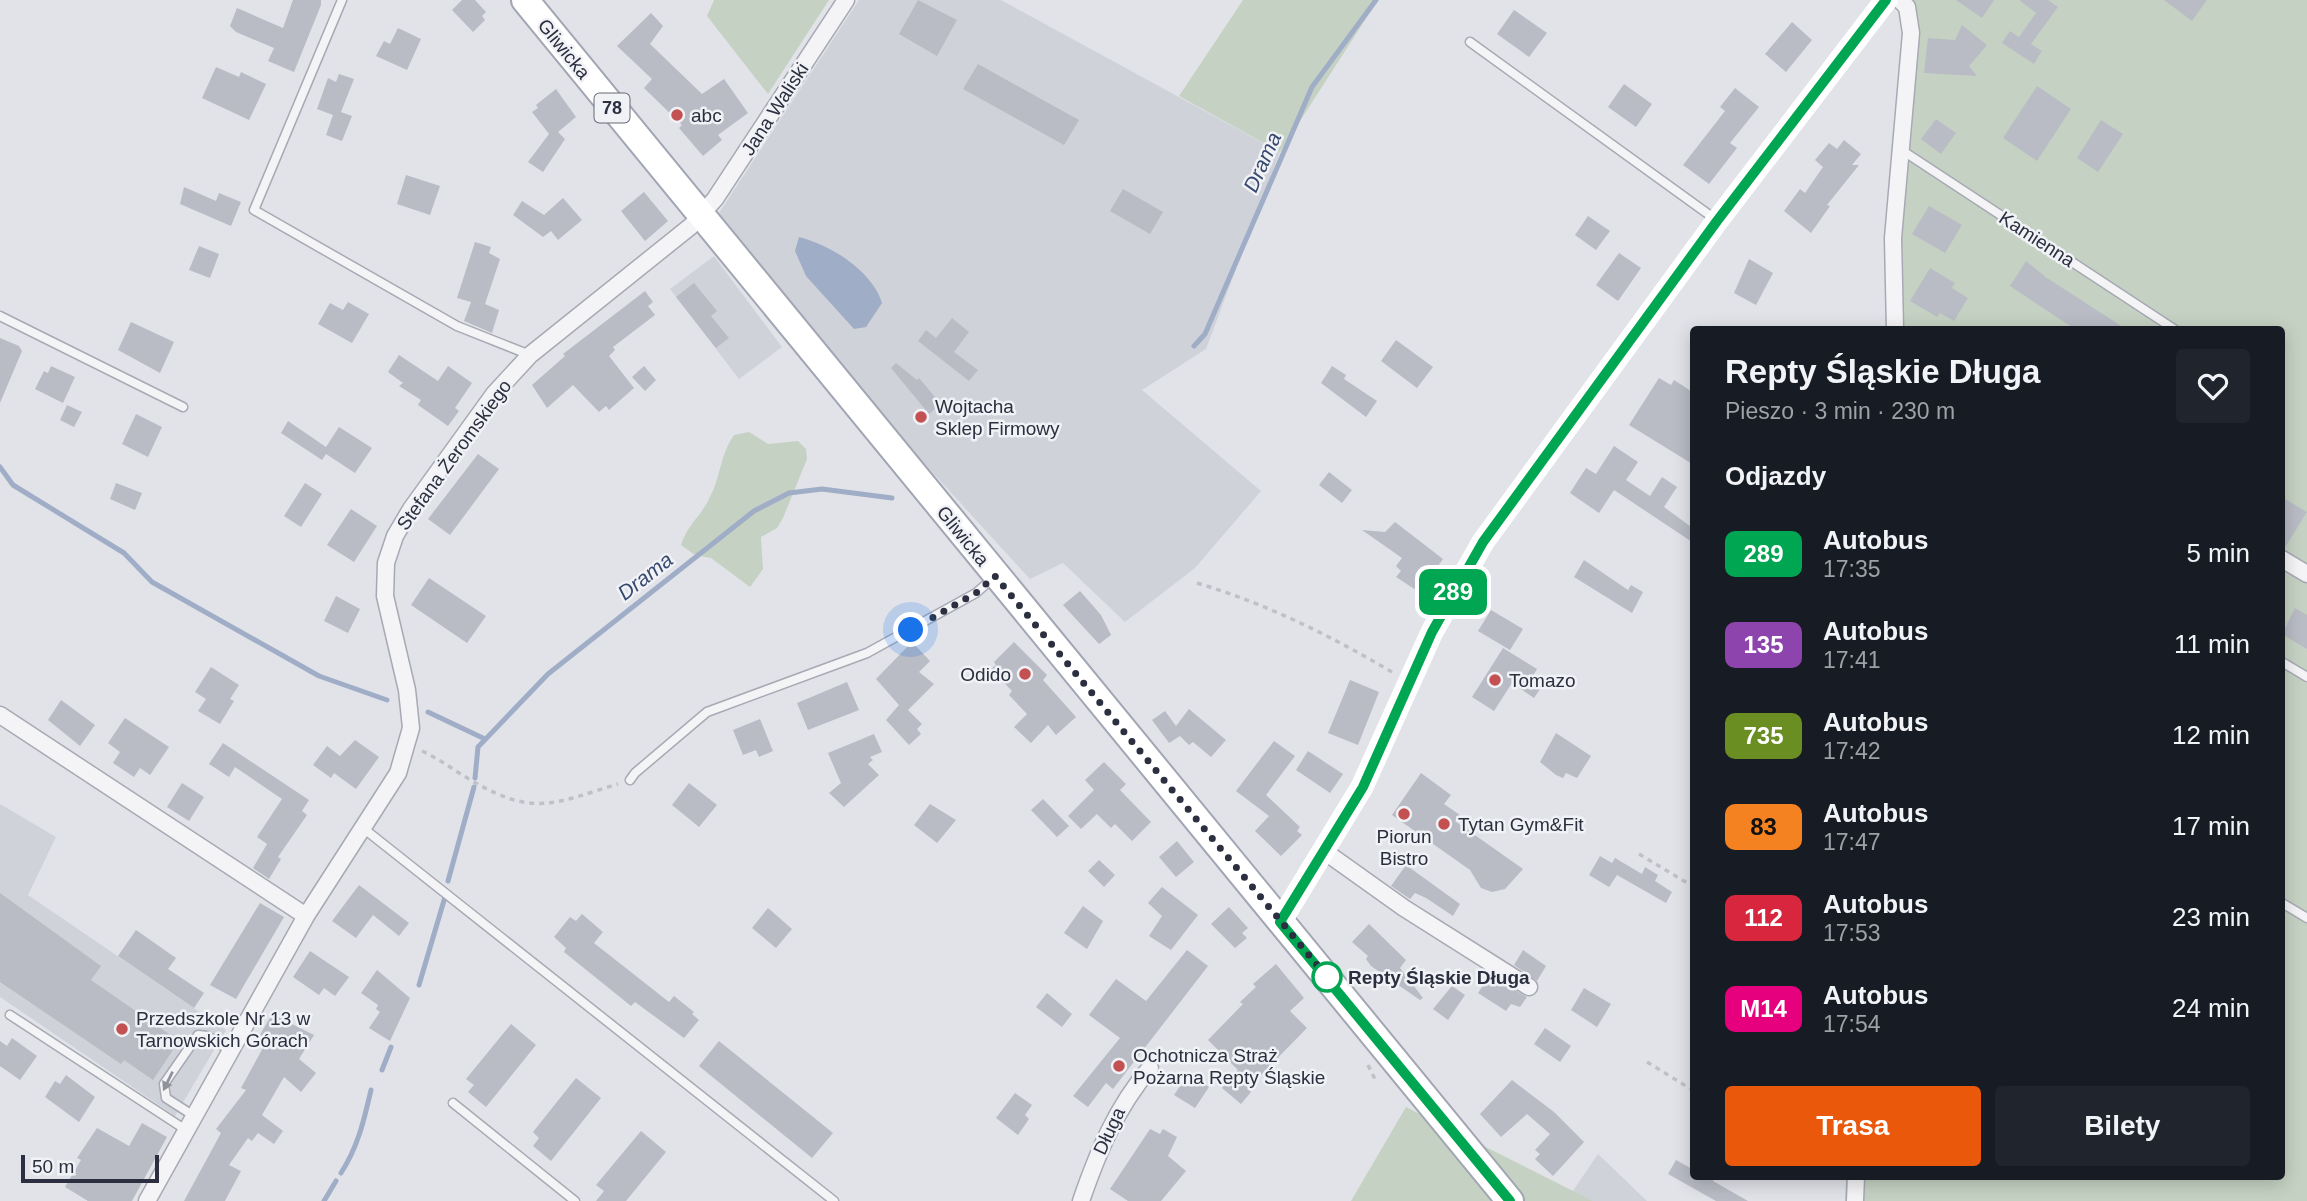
<!DOCTYPE html>
<html lang="pl">
<meta charset="utf-8">
<style>
:root{--surface:#171b24;--page:#20242c;--text:#f1f3f6;--muted:#9ea1a6;--accent:#ea580c}
body{margin:0;font-family:Arial,sans-serif;background:var(--page);color:var(--text);height:100vh;display:flex;flex-direction:column;font-size:26px;white-space:nowrap}
*{box-sizing:border-box;margin:0}
p{font-size:23px;color:var(--muted)}
.icon{flex:none;width:38px;height:38px;fill:none;stroke:currentColor;stroke-width:2;stroke-linecap:round;stroke-linejoin:round}
.map{position:relative;flex:1;overflow:hidden}
.panel{position:absolute;left:1690px;top:326px;width:595px;height:854px;display:flex;flex-direction:column;background:var(--surface);border-radius:7px;box-shadow:0 4px 18px #0003}
.panel>*{flex:none}
.badge{padding:0 14px;border-radius:10px;font-size:24px;line-height:46px}
.scale{position:absolute;left:21px;bottom:18px;width:138px;box-sizing:border-box;padding-left:7px;border:4px solid #2b2f3f;border-top:0;font-size:19px;line-height:24px;white-space:nowrap;color:#2b2f3f;-webkit-text-stroke:5px #f1f2f6;paint-order:stroke}
.you{position:absolute;width:35px;height:35px;margin:-18px;border:5px solid #fff;border-radius:50%;background:#1a73e8;box-shadow:0 0 0 10px #1a73e833}
.map>.badge{position:absolute;translate:-50% -50%;box-shadow:0 0 0 4px #fff}
h2{padding:0 35px;font-size:26px;line-height:63px}
.round{display:grid;place-items:center;flex:none;width:74px;height:74px;border-radius:7px;background:var(--page)}
.summary{display:flex;align-items:center;justify-content:space-between;height:119px;padding:0 35px}
h1{font-size:33px;font-weight:800;line-height:52px}
.primary-button{display:flex;gap:14px;margin-top:auto;padding:14px 35px}
.primary-button a{flex:1;height:80px;border-radius:7px;background:var(--accent);color:#fff;font-size:28px;font-weight:800;line-height:80px;text-align:center}
.primary-button a+a{background:var(--page);color:var(--text)}
ul{padding:0;list-style:none}
li{display:flex;align-items:center;gap:21px;height:91px;padding:0 35px}
li div{flex:1}
li b{display:block;font-size:26px}
li em{font-style:normal}
li .badge{min-width:77px;font-weight:700;text-align:center}
.map>svg:first-child{display:block}
.built{fill:#d0d2da}
.green{fill:#c5d2c3}
.water{fill:#9fadc6}
.lines{fill:none;stroke-linecap:round;stroke-linejoin:round}
.stream{stroke:#9fadc6;stroke-width:5}
.building{fill:#b9bcc5}
.lane-casing{stroke:#a7a9b3;stroke-width:11}
.street-casing{stroke:#a7a9b3;stroke-width:19}
.primary-casing{stroke:#a2a6b3;stroke-width:30}
.path{stroke:#c0c1c7;stroke-width:3.5;stroke-dasharray:5 5;stroke-linecap:butt}
.lane{stroke:#f4f4f7;stroke-width:8}
.street{stroke:#f4f4f7;stroke-width:16}
.secondary{stroke:#fff;stroke-width:23}
.primary{stroke:#fff;stroke-width:26}
.oneway{fill:#90929b}
.line-casing{stroke:#fff;stroke-width:16}
.line{stroke:#00a651;stroke-width:10}
.walk{stroke:#2b2f3f;stroke-width:7;stroke-dasharray:0 12.6}
.poi-dot{fill:#c35152;stroke:#f1f2f6;stroke-width:2.5}
.stop-dot{fill:#fff;stroke:#00a651;stroke-width:3.5}
.labels{text-anchor:middle;dominant-baseline:central;stroke-width:5;stroke-linejoin:round;paint-order:stroke}
.shield{fill:#f1f2f6;stroke:#666a76;stroke-width:2}
.shield-label{font-size:18px;font-weight:bold;fill:#2b2f3f}
.street-label{font-size:19px;fill:#2b2f3f;stroke:#f1f2f6}
.poi-label{font-size:19px;fill:#2b2f3f;stroke:#f1f2f6;text-anchor:start}
.stop-label{font-size:19px;font-weight:bold;fill:#2b2f3f;stroke:#f1f2f6;text-anchor:start}
.water-label{font-size:21px;font-style:italic;fill:#384970;stroke:#f1f2f6}
</style>
<div class="map">
<svg width="2307" height="1201" viewBox="0 0 2307 1201">
<rect width="100%" height="100%" fill="#e1e3e9"/>
<!-- built -->
<path class="built" d="M859 0H1001L1280 152 1206 349 1142 390 1261 491 1195 568 1125 622 1063 563 1030 579 890 426 715 219Z
M714 256 782 347 739 379 670 289Z
M0 804 56 837 28 895 226 1030 175 1116 0 997Z
M1598 1154 1647 1201H1566Z"/>
<!-- green -->
<path class="green" d="M714 0H829L768 94 707 16Z
M1243 0H1378L1280 152 1179 96Z
M1912 0H2307V1201H1845L1846 1176H2282V329H1894L1892 274Z
M749 432 768 444 798 441 806 449 807 459 783 518 777 528 761 537 763 569 750 587 711 558 695 555 681 545C687 525 702 515 710 497 721 476 720 455 734 435Z
M1406 1107 1593 1201H1351Z"/>
<!-- water -->
<path class="water" d="M799 237C831 245 872 271 882 303L866 327 854 329 806 276 795 251Z"/>
<g class="lines">
<!-- stream -->
<path class="stream" d="M1194 346 1205 334 1312 87 1376 0
M0 467 13 485 124 553 152 582 319 676 387 700
M428 712 485 739
M475 778 478 747 548 674 754 511 789 493 822 489 892 498
M448 881 474 787
M419 985 445 897
M382 1070 391 1047
M341 1173C358 1147 364 1120 371 1090
M324 1201 336 1181"/>
</g>
<!-- building -->
<path class="building" d="M293 0H321V5L294 72 268 61 274 48 236 32 230 26 237 8 283 28Z
M462 0H475L486 12 482 16 485 20 473 32 452 10Z
M918 0 957 20 937 56 899 34Z
M1956 0H1994L1982 18Z
M2019 0H2048L2058 7 2031 44 2042 51 2034 64 2002 43 2010 31 2019 37 2036 13Z
M2164 0H2207L2192 21Z
M1514 10 1547 33 1529 57 1497 34Z
M651 13 663 26 650 44 702 94 724 79 748 113 718 135 722 140 703 156 679 128 682 125 644 88 652 79 617 46Z
M1792 22 1812 40 1786 72 1765 54Z
M1962 25 1987 45 1969 66 1977 76 1924 73 1928 38 1955 40Z
M398 28 421 39 407 70 376 56 384 41 390 44Z
M978 64 1079 120 1064 145 963 89Z
M216 67 239 77 241 72 266 84 249 120 202 98Z
M339 74 354 79 341 112 352 116 342 141 326 135 333 115 317 109 328 78 336 82Z
M1624 84 1652 104 1636 127 1608 107Z
M2037 86 2071 109 2037 161 2003 138Z
M1735 88 1759 107 1730 143 1737 148 1709 184 1683 165 1725 111 1720 107Z
M556 89 576 117 558 132 565 139 543 172 528 162 549 134 532 112 538 108 536 105Z
M1936 119 1956 133 1941 154 1921 139Z
M2101 120 2123 134 2098 172 2077 158Z
M1844 140 1861 154 1852 165H1859L1827 205 1830 206 1811 233 1784 211 1800 189 1805 193 1823 167 1815 160 1829 143 1837 149Z
M406 175 440 186 430 215 397 204Z
M184 187 216 201 219 193 241 202 231 226 180 204Z
M1123 189 1163 212 1150 234 1110 211Z
M644 192 668 221 645 241 621 211Z
M563 198 582 220 558 240 551 231 543 237 513 215 522 201 544 215Z
M1929 206 1962 225 1945 253 1912 234Z
M1588 216 1610 231 1596 250 1575 235Z
M475 242 491 247 489 253 500 259 485 304 499 310 492 333 464 321 471 302 457 298Z
M199 246 219 254 210 278 189 270Z
M1619 253 1641 268 1618 301 1596 285Z
M1749 259 1773 273 1756 305 1734 293Z
M2026 261 2047 278 2126 329H2075L2049 312 2010 286Z
M1930 268 1955 283 1952 288 1968 298 1954 321 1940 313 1937 317 1910 301Z
M694 283 717 311 711 316 729 338 716 348 676 297Z
M645 291 653 302 648 306 655 315 613 347 615 350 609 356 634 388 609 410 606 406 599 412 573 385 547 408 532 385 565 356 563 354Z
M348 302 369 314 352 343 318 324 330 303 343 310Z
M952 318 969 332 954 352 978 370 969 381 918 341 926 330 936 338Z
M131 322 174 342 160 373 118 350Z
M0 338 19 346 22 351 0 403Z
M1396 340 1433 367 1417 388 1381 361Z
M399 355 438 381 448 366 472 383 455 408 459 411 448 426 418 405 421 400 399 386 403 383 388 372Z
M896 363 917 380 919 378 941 404 929 414 891 368Z
M51 366 75 377 63 403 35 389 44 371 48 373Z
M644 366 656 380 645 391 632 377Z
M1332 366 1346 375 1344 379 1377 401 1366 417 1321 383Z
M1659 378 1671 385 1674 380 1694 393V465L1629 425Z
M67 405 82 412 74 427 60 420Z
M136 414 162 427 148 457 122 444Z
M288 421 326 447 339 427 372 448 355 473 326 454 322 460 281 433Z
M1614 446 1638 462 1626 480 1650 496 1662 477 1677 487 1664 507 1694 529 1692 542 1614 490 1599 513 1570 493 1586 468 1596 474Z
M478 454 499 469 450 535 428 519Z
M1329 472 1352 490 1342 503 1319 485Z
M116 483 142 493 135 510 110 499Z
M305 483 322 494 301 527 284 516Z
M2282 497 2307 512 2284 549H2282Z
M351 509 377 526 354 562 327 545Z
M1395 522 1443 559 1419 592 1396 577 1401 571 1396 566 1402 558 1362 530 1385 532Z
M1584 560 1628 590 1631 585 1643 592 1632 613 1574 577Z
M429 578 486 616 467 643 411 605Z
M1080 591 1101 615 1111 635 1099 644 1063 605Z
M336 596 360 609 348 633 324 621Z
M2295 608 2307 615V649L2282 634Z
M1491 610 1523 629 1510 650 1478 631Z
M912 642 930 661 919 672 934 684 908 710 922 724 917 729 921 734 909 745 886 720 899 705 876 679Z
M1014 642 1047 675 1043 680 1076 717 1056 735 1048 725 1031 743 1014 727 1027 714 1009 695 1012 691 991 669 996 665 994 662Z
M1503 648 1537 669 1531 679 1542 686 1534 698 1512 683 1494 711 1472 697Z
M211 667 239 685 230 699 234 701 220 724 198 711 206 699 195 692Z
M1350 680 1379 692 1358 745 1328 733Z
M847 682 859 710 808 730 797 703Z
M61 700 95 725 80 746 48 720Z
M1189 709 1226 740 1211 757 1193 742 1189 745 1180 736 1169 743 1152 720 1165 711 1176 726Z
M125 718 169 747 150 775 140 768 134 777 113 763 120 752 108 743Z
M760 719 773 751 759 757 756 750 743 755 733 730Z
M1556 733 1591 756 1577 778 1566 773 1563 778 1556 775 1540 762Z
M874 734 882 752 870 757 873 760 868 764 879 775 844 807 829 793 841 783 828 753Z
M355 740 379 757 356 789 334 773 331 778 313 765 327 746 340 756Z
M1274 741 1295 756 1266 795 1300 827 1297 831 1302 835 1281 856 1255 831 1269 816 1236 791Z
M223 743 309 800 302 811 307 815 278 857 281 859 269 879 253 868 267 844 257 837 282 799 235 767 229 777 209 764Z
M1308 751 1343 774 1330 793 1296 770Z
M1104 762 1126 784 1120 790 1151 822 1132 841 1115 824 1111 828 1097 814 1081 829 1068 816 1094 790 1085 780Z
M1421 773 1451 795 1444 804 1460 815 1455 821 1523 869 1505 889 1492 892 1481 888 1470 870 1392 815Z
M182 783 204 797 189 821 167 807Z
M689 783 717 805 699 827 672 805Z
M1043 799 1069 826 1057 837 1031 810Z
M930 804 956 820 937 843 914 825Z
M1177 841 1194 862 1176 877 1159 857Z
M1600 856 1612 863 1615 858 1642 874 1645 867 1658 875 1655 881 1672 892 1666 903 1617 875 1609 887 1589 875Z
M1099 860 1115 875 1104 887 1088 871Z
M1406 865 1460 904 1453 916 1426 898 1415 893 1410 899 1391 886Z
M359 885 409 923 399 936 373 915 356 938 332 921Z
M1162 887 1198 915 1171 950 1149 936 1162 916 1148 903Z
M0 893 101 966 91 980 179 1041 153 1080 124 1060 121 1064 0 982Z
M260 903 284 917 236 999 210 985Z
M1083 906 1103 921 1087 949 1064 933Z
M1229 907 1248 928 1242 933 1247 938 1235 948 1211 924Z
M768 908 792 929 776 948 752 928Z
M582 914 603 932 594 943 669 1002 674 996 694 1012 692 1014 699 1020 684 1038 635 1002 631 1006 564 952 566 948 554 937 570 917 576 921Z
M1369 924 1406 960 1400 968 1423 998 1420 1000 1371 966 1366 959 1368 956 1352 942Z
M136 930 176 958 168 969 204 993 194 1008 118 956Z
M1187 950 1208 966 1113 1089 1106 1083 1088 1107 1073 1096 1120 1038 1089 1015 1116 979 1146 1001Z
M1523 950 1546 966 1537 981 1514 965Z
M310 951 349 977 335 996 324 988 319 995 293 977Z
M1276 964 1304 998 1290 1011 1307 1028 1255 1081 1249 1090 1251 1092 1241 1104 1222 1088 1238 1070 1208 1040 1243 1004 1240 1002 1256 987 1253 984Z
M377 970 410 998 390 1041 369 1028 380 1012 376 1009 378 1005 361 993Z
M1490 975 1527 997 1520 1007 1511 1004 1506 1011 1478 993Z
M1452 986 1465 995 1448 1020 1433 1009Z
M1584 988 1611 1004 1597 1027 1571 1010Z
M1047 993 1072 1014 1062 1027 1036 1007Z
M272 1014 314 1035 299 1059 316 1073 301 1092 284 1077 262 1115 283 1131 274 1144 258 1133 252 1141 248 1138 229 1165 241 1171 225 1201H184L221 1133 216 1129 246 1090 241 1088 265 1044 257 1040Z
M511 1024 536 1045 486 1107 468 1092 474 1085 466 1079Z
M1545 1028 1571 1046 1560 1062 1534 1044Z
M12 1038 37 1056 20 1080 0 1066V1041L7 1046Z
M719 1041 833 1133 812 1158 699 1066Z
M1188 1074 1209 1087 1195 1108 1174 1095Z
M66 1075 95 1097 79 1122 45 1097 55 1081 60 1084Z
M576 1078 601 1098 551 1161 533 1146 539 1138 533 1132Z
M1512 1080 1554 1112 1584 1142 1553 1176 1535 1159 1540 1154 1535 1150 1550 1134 1527 1114 1501 1137 1480 1114Z
M1015 1093 1032 1105 1025 1115 1029 1119 1018 1135 996 1118Z
M142 1123 167 1137 132 1201H88L65 1187 81 1160 77 1158 97 1128 129 1146Z
M1150 1129 1160 1134 1163 1129 1177 1137 1168 1156 1186 1171 1161 1201H1128L1110 1189Z
M641 1131 666 1152 626 1201H596L604 1191 596 1185Z
M1676 1160 1694 1170V1176H1716L1713 1181 1748 1201H1716L1668 1174Z"/>
<g class="lines">
<defs>
<path id="lane" d="M342 0 254 210 457 326 530 355
M1470 42 1715 219
M1900 149 2174 329
M0 316 183 407
M2282 662 2307 677
M630 780 635 773 707 712 867 653 976 593 993 578
M363 828 834 1201
M2282 903 2307 918
M10 1015 186 1130
M453 1103 575 1201
M194 1116 166 1098 164 1084 198 1035 207 1036 231 1051"/>
<path id="street" d="M1895 329 1893 238 1911 33 1907 7 1900 0
M2282 559 2307 574
M0 715 306 916
M1324 851 1404 908 1529 987
M147 1201 306 916 398 773 411 728 407 690 385 596 386 563 395 536 411 509 494 394 530 355 691 226 715 199 846 0
M1081 1201C1098 1152 1116 1108 1150 1068
M1855 1201 1856 1176"/>
<path id="primary" d="M525 0 1510 1201"/>
</defs>
<!-- lane casing -->
<use href="#lane" class="lane-casing"/>
<!-- street casing -->
<use href="#street" class="street-casing"/>
<!-- primary casing -->
<use href="#primary" class="primary-casing"/>
<!-- path -->
<path class="path" d="M1197 583C1267 604 1329 635 1392 672
M422 751C440 759 456 772 474 782 535 817 555 803 618 784
M1639 854 1694 887
M1647 1062 1694 1091
M1368 1065 1376 1081"/>
<!-- lane -->
<use href="#lane" class="lane"/>
<!-- street -->
<use href="#street" class="street"/>
<!-- secondary -->
<path class="secondary" d="M1280 922 1362 787 1432 632 1483 542 1717 221 1886 0"/>
<!-- primary -->
<use href="#primary" class="primary"/>
</g>
<!-- one-way arrows -->
<defs><path id="oneway-solid" d="M-6-.8H1V-3.2L6.5 0L1 3.2V.8H-6Z" transform="scale(1.75)"/></defs>
<use class="oneway" href="#oneway-solid" transform="translate(168 1081) rotate(116)"/>
<g class="lines">
<defs>
<path id="line" d="M1510 1201 1280 922 1363 787 1432 632 1483 542 1717 221 1886 0"/>
</defs>
<!-- line casing -->
<use href="#line" class="line-casing"/>
<!-- line -->
<use href="#line" class="line"/>
<!-- walk -->
<path class="walk" d="M911 630 976 593 995 576 1327 977"/>
</g>
<!-- markers -->
<g class="poi-dot">
<circle cx="677" cy="115" r="7"/>
<circle cx="921" cy="417" r="7"/>
<circle cx="1025" cy="674" r="7"/>
<circle cx="1495" cy="680" r="7"/>
<circle cx="1404" cy="814" r="7"/>
<circle cx="1444" cy="824" r="7"/>
<circle cx="122" cy="1029" r="7"/>
<circle cx="1119" cy="1066" r="7"/>
</g>
<circle class="stop-dot" cx="1327" cy="977" r="14"/>
<g class="labels">
<!-- shield labels -->
<rect class="shield" x="594.5" y="93.5" width="35" height="29" rx="5"/>
<g class="shield-label">
<text x="612" y="108">78</text>
</g>
<!-- street labels -->
<g class="street-label">
<text transform="translate(564 49) rotate(51)">Gliwicka</text>
<text transform="translate(775 109) rotate(-57)">Jana Waliski</text>
<text transform="translate(2037 239) rotate(33)">Kamienna</text>
<text transform="translate(454 455) rotate(-54)">Stefana Żeromskiego</text>
<text transform="translate(963 536) rotate(51)">Gliwicka</text>
<text transform="translate(1109 1131) rotate(-65)">Długa</text>
</g>
<!-- poi labels -->
<g class="poi-label">
<text x="691" y="115">abc</text>
<text x="935" y="406">Wojtacha<tspan x="935" dy="22">Sklep Firmowy</tspan></text>
<text x="1011" y="674" text-anchor="end">Odido</text>
<text x="1509" y="680">Tomazo</text>
<text x="1458" y="824">Tytan Gym&amp;Fit</text>
<text x="1404" y="836" text-anchor="middle">Piorun<tspan x="1404" dy="22">Bistro</tspan></text>
<text x="136" y="1018">Przedszkole Nr 13 w<tspan x="136" dy="22">Tarnowskich Górach</tspan></text>
<text x="1133" y="1055">Ochotnicza Straż<tspan x="1133" dy="22">Pożarna Repty Śląskie</tspan></text>
</g>
<!-- stop labels -->
<g class="stop-label">
<text x="1348" y="977">Repty Śląskie Długa</text>
</g>
<!-- water labels -->
<g class="water-label">
<text transform="translate(1262 162) rotate(-66)">Drama</text>
<text transform="translate(645 576) rotate(-38)">Drama</text>
</g>
</g>
</svg>
<div class="scale">50 m</div>
<div class="you" style="left:911px;top:630px"></div>
<b class="badge" style="left:1453px;top:592px;background:#00a651;color:#fff">289</b>
<section class="panel">
<div class="summary"><div><h1>Repty Śląskie Długa</h1><p>Pieszo · 3 min · 230 m</p></div><a class="round"><svg class="icon" aria-label="heart" viewBox="0 0 24 24"><path d="M12 20l-8-8c-3-5 5-10 8-4 3-6 11-1 8 4z"/></svg></a></div>
<h2>Odjazdy</h2>
<ul>
<li><span class="badge" style="background:#00a651;color:#fff">289</span><div><b>Autobus</b><p>17:35</p></div><em>5 min</em></li>
<li><span class="badge" style="background:#8e44ad;color:#fff">135</span><div><b>Autobus</b><p>17:41</p></div><em>11 min</em></li>
<li><span class="badge" style="background:#6b8e23;color:#fff">735</span><div><b>Autobus</b><p>17:42</p></div><em>12 min</em></li>
<li><span class="badge" style="background:#f58220;color:#111">83</span><div><b>Autobus</b><p>17:47</p></div><em>17 min</em></li>
<li><span class="badge" style="background:#d7263d;color:#fff">112</span><div><b>Autobus</b><p>17:53</p></div><em>23 min</em></li>
<li><span class="badge" style="background:#e6007e;color:#fff">M14</span><div><b>Autobus</b><p>17:54</p></div><em>24 min</em></li>
</ul>
<div class="primary-button"><a>Trasa</a><a>Bilety</a></div>
</section>
</div>
